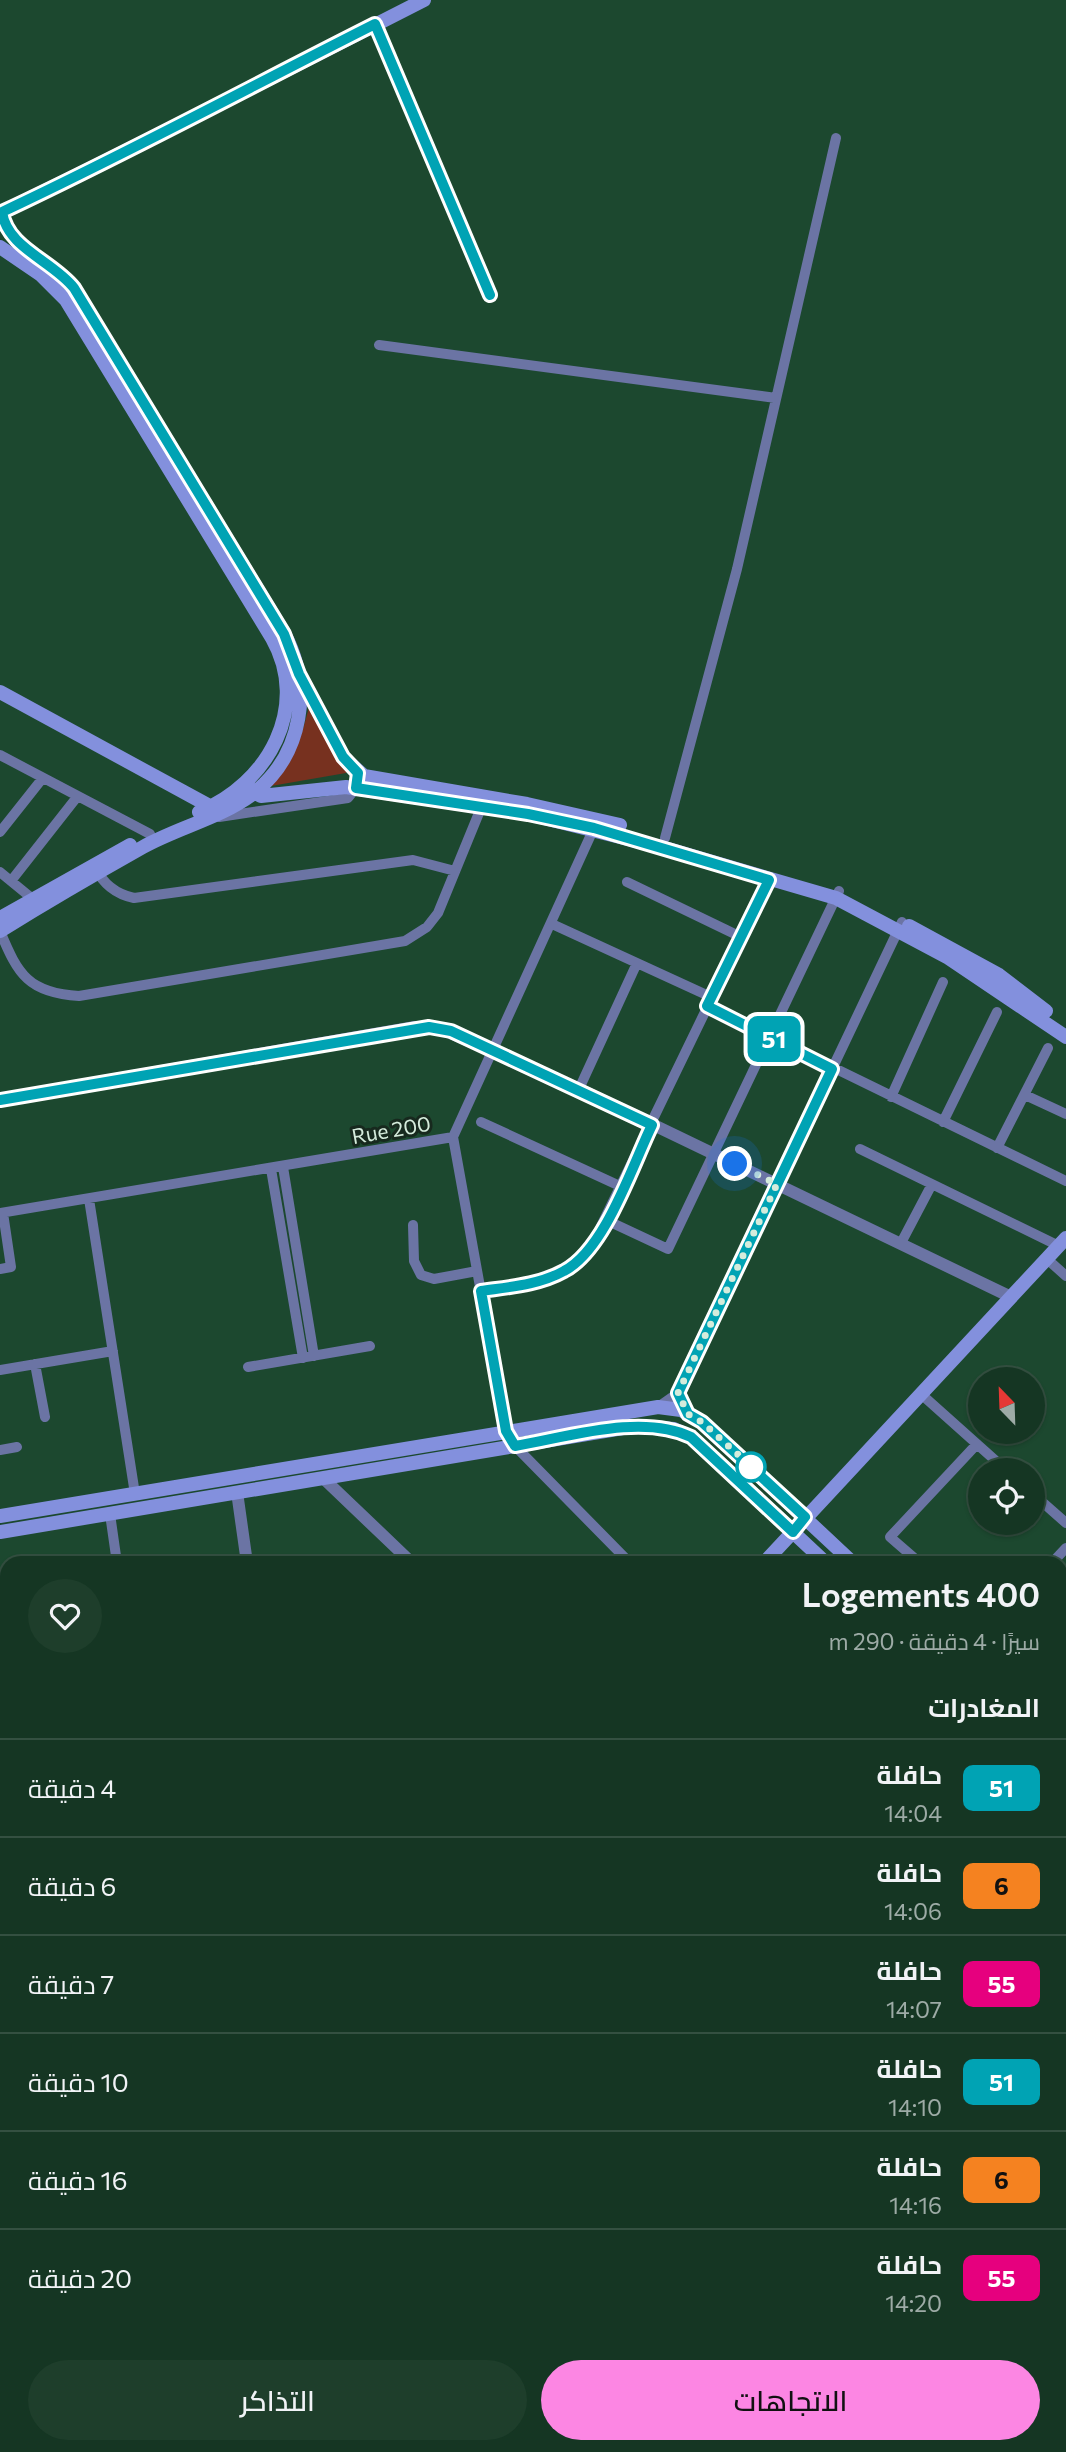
<!DOCTYPE html>
<html lang="ar">
<meta charset="utf-8">
<style>
:root{--surface:#153623;--page:#1e3e2b;--text:#f1f3f6;--muted:#9daba6;--line:#345041;--accent:#fc86e3}
body{margin:0;font-family:Commissioner,Cairo,sans-serif;background:var(--page);color:var(--text);direction:rtl;height:100vh;display:flex;flex-direction:column;font-size:26px;white-space:nowrap}
*{box-sizing:border-box;margin:0}
p{font-size:23px;color:var(--muted)}
.icon{flex:none;width:38px;height:38px;fill:none;stroke:currentColor;stroke-width:2;stroke-linecap:round;stroke-linejoin:round}
.map{position:relative;flex:1;overflow:hidden;direction:ltr}
.sheet{position:absolute;left:0px;top:1556px;width:1068px;height:898px;display:flex;flex-direction:column;background:var(--surface);border-radius:21px 21px 0 0;box-shadow:0 2px 5px #0004,0 0 0 2px var(--line);direction:rtl}
.sheet>*{flex:none}
.badge{padding:0 14px;border-radius:10px;font-size:24px;line-height:46px}
.needle{width:46px;rotate:337deg}
.buttons{position:absolute;left:968px;top:1367px;display:grid;gap:14px}
.buttons a{display:grid;place-items:center;width:77px;height:77px;border-radius:50%;background:var(--surface);box-shadow:0 2px 5px #0004,0 0 0 2px var(--line);font-size:35px}
.you{position:absolute;width:35px;height:35px;margin:-18px;border:5px solid #fff;border-radius:50%;background:#1a73e8;box-shadow:0 0 0 10px #1a73e833}
.map>.badge{position:absolute;translate:-50% -50%;box-shadow:0 0 0 4px #fff}
h2{padding:0 28px;font-size:26px;line-height:63px}
.round{display:grid;place-items:center;flex:none;width:74px;height:74px;border-radius:37px;background:var(--page)}
.summary{display:flex;align-items:center;justify-content:space-between;height:119px;padding:0 28px}
h1{font-size:33px;font-weight:600;line-height:52px}
.primary-button{display:flex;gap:14px;margin-top:auto;padding:14px 28px}
.primary-button a{flex:1;height:80px;border-radius:42px;background:var(--accent);color:#111;font-size:28px;font-weight:600;line-height:80px;text-align:center}
.primary-button a+a{background:var(--page);color:var(--text)}
ul{padding:0;list-style:none}
li{display:flex;align-items:center;gap:21px;height:98px;padding:0 28px;border-top:2px solid var(--line)}
li div{flex:1}
li b{display:block;font-size:26px}
li em{font-style:normal}
li .badge{min-width:77px;font-weight:700;text-align:center}
.map>svg:first-child{display:block}
.green{fill:#77311f}
.lines{fill:none;stroke-linecap:round;stroke-linejoin:round}
.minor{stroke:#6b74a4;stroke-width:10}
.tertiary{stroke:#6b74a4;stroke-width:12}
.secondary{stroke:#8390dd;stroke-width:14}
.primary{stroke:#9ba9f8;stroke-width:16}
.tram{stroke:#b6d0bf;stroke-width:2}
.line-casing{stroke:#fff;stroke-width:16}
.line{stroke:#00a3b4;stroke-width:10}
.walk{stroke:#d5ecdc;stroke-width:7;stroke-dasharray:0 12.6}
.stop-dot{fill:#fff;stroke:#00a3b4;stroke-width:3.5}
.labels{text-anchor:middle;dominant-baseline:central;stroke-width:6;stroke-linejoin:round;paint-order:stroke}
.street-label{font-size:21px;fill:#d5ecdc;stroke:#17291e}
</style>
<div class="map">
<svg width="1066" height="2452" viewBox="0 0 1066 2452">
<rect width="100%" height="100%" fill="#1c482f"/>
<!-- green -->
<path class="green" d="M310 703 347 769 346 773 271 786C294 761 302 736 310 703Z"/>
<g class="lines">
<!-- minor -->
<path class="minor" d="M375 24 490 295
M379 345 776 398
M0 755 150 834
M219 817 348 798 356 788 358 773
M0 832 42 779
M665 838 737 569 836 138
M95 867C103 884 115 894 134 898L413 860 455 871
M0 872 34 900
M11 881 77 797
M627 882 741 937
M552 924 711 997
M0 931C18 975 29 993 79 996L405 941 427 927 438 913 481 808
M707 1006 1066 1181
M579 1089 637 963
M1025 1095 1066 1114
M891 1097 943 982
M481 1122 622 1187
M943 1122 997 1012
M453 1137 506 1431 515 1446 630 1563
M997 1148 1048 1048
M860 1149 1059 1246
M283 1167 314 1356
M271 1169 303 1358
M89 1199 135 1494
M0 1213 453 1137 594 828
M606 1220 668 1249 839 891
M413 1225 414 1261 421 1275 434 1279 477 1271
M901 1243 931 1186
M1047 1259 1066 1276
M0 1269 11 1267 3 1213
M481 1291C523 1285 559 1281 590 1249L769 880
M35 1364 45 1417
M248 1367 370 1346
M0 1370 113 1351
M921 1394 1006 1470
M658 1407 678 1393 902 922
M0 1450 17 1447
M1032 1493 1066 1523
M110 1514 117 1563
M920 1563 890 1537 977 1444
M1052 1563 1066 1548
M1060 1608 1066 1613
M1060 1694 1066 1700
M1060 1962 1066 1958
M1060 2029 1066 2025
M1060 2114 1066 2120
M0 2233H1
M0 2269 7 2267
M1062 2378 1066 2375
M505 2446 515 2452
M663 2446 665 2452
M680 2446 700 2448
M16 2452 21 2446
M216 2452 221 2446
M541 2452 555 2446"/>
<!-- tertiary -->
<path class="tertiary" d="M0 1099 415 1027 439 1028 579 1089 1011 1297
M323 1478 412 1563
M237 1492 247 1563
M0 1692 7 1691
M0 1812 7 1811
M0 1843 7 1882
M1060 2441 1066 2446
M1045 2446 1051 2452"/>
<!-- secondary -->
<path class="secondary" d="M0 213C142 144 283 72 424 0
M0 247 41 275 66 300 272 638C311 707 268 784 199 812
M301 678 343 757 364 776 527 804 620 825
M0 692 215 809
M249 790 261 796 346 787 528 814 668 849 836 898 947 957 1066 1037
M0 918 130 845
M909 926 999 975 1046 1011
M0 931C47 902 95 874 143 847 179 827 221 818 254 793 303 754 313 687 284 633L74 288C53 261 7 248 2 212
M0 1516 658 1407 681 1410 702 1422 853 1563
M0 1532 635 1426 674 1429 691 1437 826 1563
M764 1563 1066 1238
M1060 1759 1066 1764
M1060 1781 1066 1786
M0 1963 7 1961
M0 2323 7 2321
M0 2339 7 2336
M299 2446 305 2452"/>
<!-- primary -->
<path class="primary" d="M1060 2247 1066 2243
M1060 2273 1066 2270
M696 2452 706 2446
M780 2452 788 2446"/>
<!-- tram -->
<path class="tram" d="M1060 2267 1066 2263
M741 2452 751 2446"/>
</g>
<g class="lines">
<defs>
<path id="line" d="M0 1100 429 1027 451 1031 652 1125C632 1166 605 1250 564 1271 539 1285 509 1287 481 1291L506 1431 515 1446C568 1437 642 1413 691 1437L793 1532 805 1517 702 1422 688 1414 678 1393 832 1069 707 1006 769 880 594 828 528 814 356 788 358 773 343 757 299 674 284 634 74 288C53 261 7 248 2 212 128 153 250 87 375 24L490 295"/>
</defs>
<!-- line casing -->
<use href="#line" class="line-casing"/>
<!-- line -->
<use href="#line" class="line"/>
<!-- walk -->
<path class="walk" d="M735 1164 777 1184 678 1393 688 1414 702 1422 754 1469 751 1467"/>
</g>
<!-- markers -->
<circle class="stop-dot" cx="751" cy="1467" r="14"/>
<g class="labels">
<!-- street labels -->
<g class="street-label">
<text transform="translate(391 1129) rotate(-10)">Rue 200</text>
</g>
</g>
</svg>
<div class="buttons">
<a><svg class="needle" viewBox="-14 -14 28 28"><path d="M0-13l5 13h-10z" fill="#e53935"/><path d="M0 13l5-13h-10z" fill="#9daba6"/></svg></a>
<a><svg class="icon" aria-label="locate" viewBox="0 0 24 24"><circle cx="12" cy="12" r="6"/><path d="M12 2v4M12 18v4M2 12h4M18 12h4"/></svg></a>
</div>
<div class="you" style="left:735px;top:1164px"></div>
<b class="badge" style="left:774px;top:1039px;background:#00a3b4;color:#fff">51</b>
<section class="sheet">
<div class="summary"><div><h1>400 Logements</h1><p>سيرًا · 4 دقيقة · 290 m</p></div><a class="round"><svg class="icon" aria-label="heart" viewBox="0 0 24 24"><path d="M12 20l-8-8c-3-5 5-10 8-4 3-6 11-1 8 4z"/></svg></a></div>
<h2>المغادرات</h2>
<ul>
<li><span class="badge" style="background:#00a3b4;color:#fff">51</span><div><b>حافلة</b><p>14:04</p></div><em>4 دقيقة</em></li>
<li><span class="badge" style="background:#f58220;color:#111">6</span><div><b>حافلة</b><p>14:06</p></div><em>6 دقيقة</em></li>
<li><span class="badge" style="background:#e6007e;color:#fff">55</span><div><b>حافلة</b><p>14:07</p></div><em>7 دقيقة</em></li>
<li><span class="badge" style="background:#00a3b4;color:#fff">51</span><div><b>حافلة</b><p>14:10</p></div><em>10 دقيقة</em></li>
<li><span class="badge" style="background:#f58220;color:#111">6</span><div><b>حافلة</b><p>14:16</p></div><em>16 دقيقة</em></li>
<li><span class="badge" style="background:#e6007e;color:#fff">55</span><div><b>حافلة</b><p>14:20</p></div><em>20 دقيقة</em></li>
</ul>
<div class="primary-button"><a>الاتجاهات</a><a>التذاكر</a></div>
</section>
</div>
